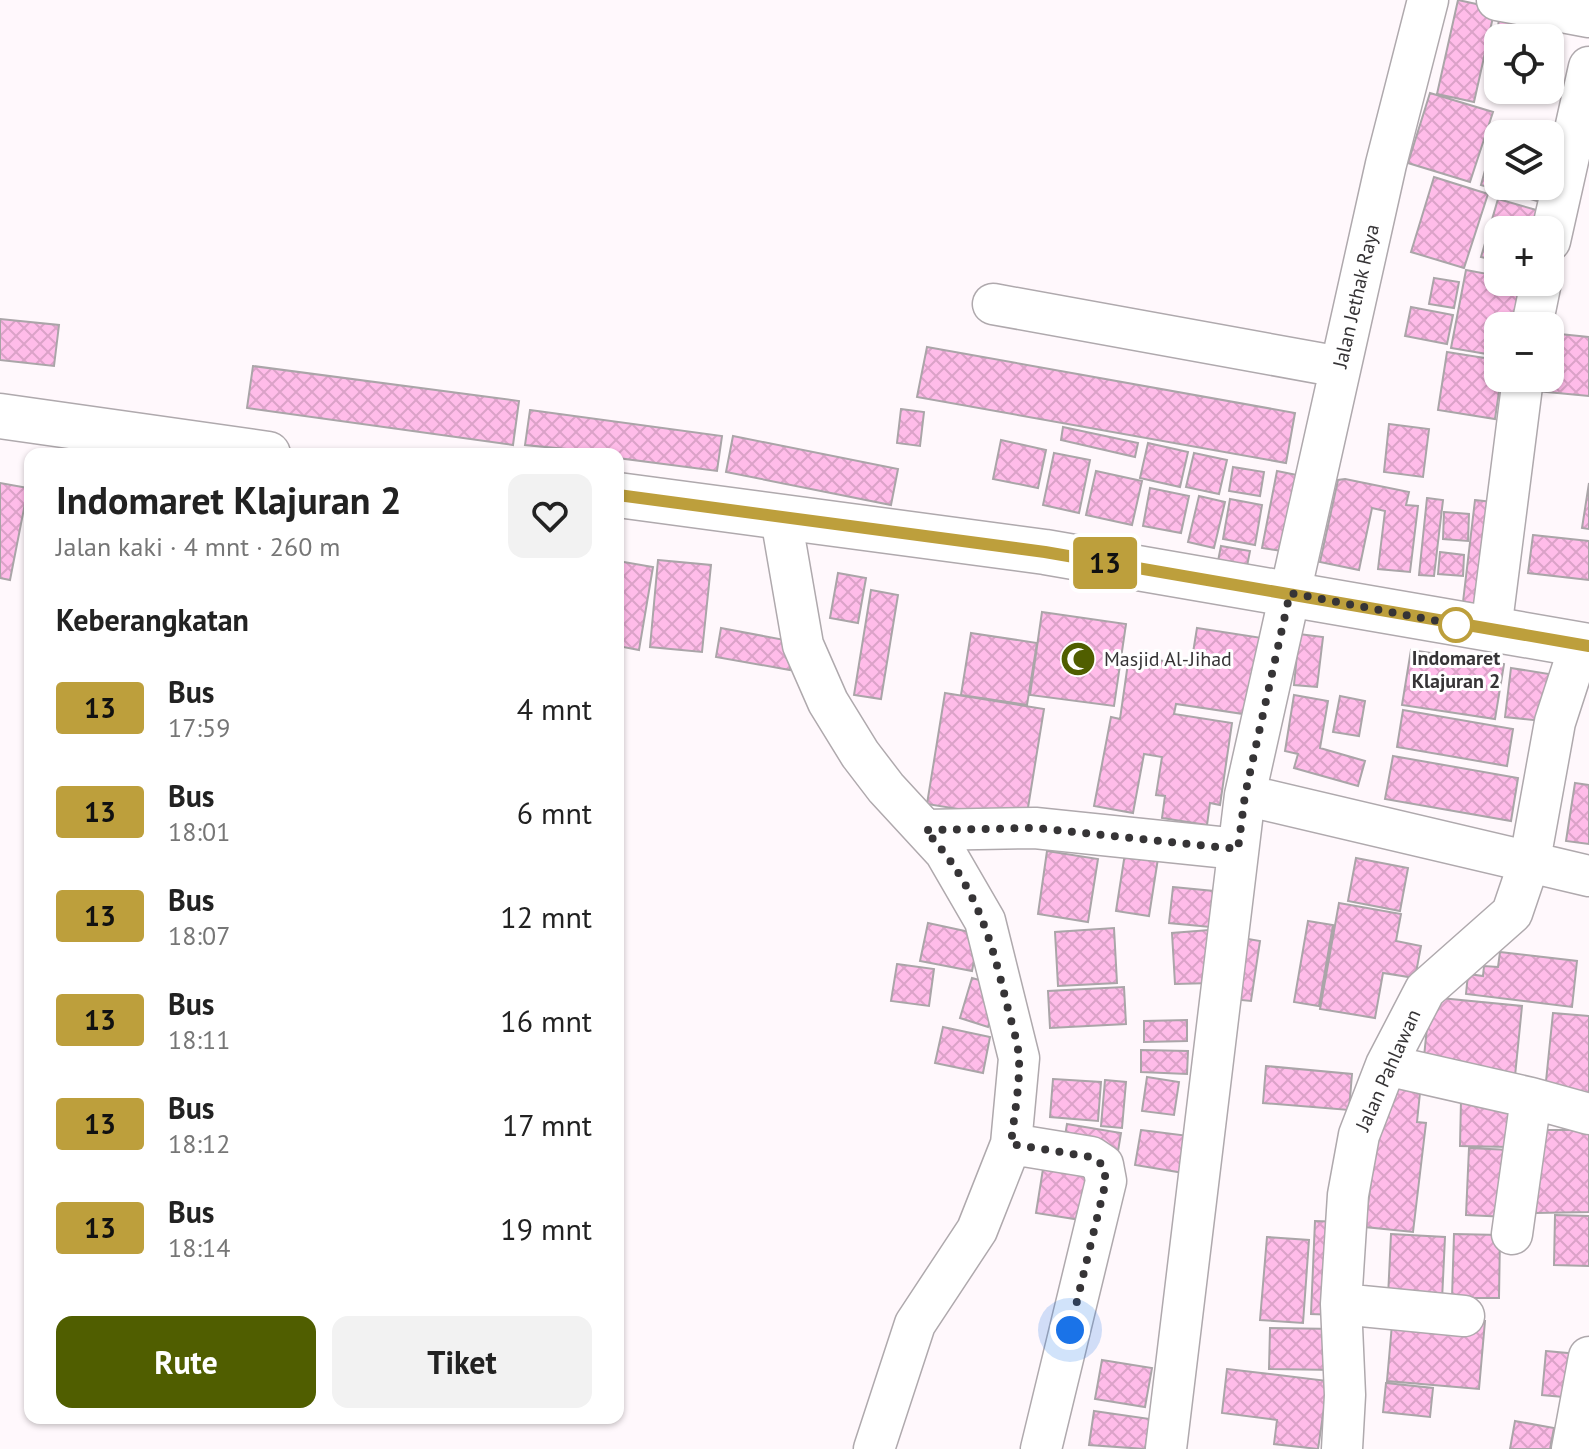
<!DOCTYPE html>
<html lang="id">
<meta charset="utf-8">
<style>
:root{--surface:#fff;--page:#f2f2f2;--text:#222;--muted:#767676;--accent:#505e00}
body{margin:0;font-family:"PT Sans",sans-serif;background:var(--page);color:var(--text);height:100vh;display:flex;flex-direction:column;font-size:30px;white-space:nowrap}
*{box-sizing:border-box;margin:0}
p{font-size:26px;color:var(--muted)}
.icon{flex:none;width:44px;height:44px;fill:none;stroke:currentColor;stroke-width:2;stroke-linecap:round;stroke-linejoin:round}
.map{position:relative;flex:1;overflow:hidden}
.details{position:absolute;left:24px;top:448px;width:600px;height:976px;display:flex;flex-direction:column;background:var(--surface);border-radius:16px;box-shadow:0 2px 6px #0004}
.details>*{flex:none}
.badge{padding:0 16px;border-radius:6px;font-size:28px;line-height:52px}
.buttons{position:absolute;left:1484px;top:24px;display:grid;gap:16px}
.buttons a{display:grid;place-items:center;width:80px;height:80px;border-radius:16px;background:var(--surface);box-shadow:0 2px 6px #0004;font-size:40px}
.you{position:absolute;width:40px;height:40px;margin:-20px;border:6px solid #fff;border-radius:50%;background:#1a73e8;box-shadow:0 0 0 12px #1a73e833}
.map>.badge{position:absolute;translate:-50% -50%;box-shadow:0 0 0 4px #fff}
h2{padding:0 32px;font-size:30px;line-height:72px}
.round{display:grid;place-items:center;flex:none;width:84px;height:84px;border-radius:16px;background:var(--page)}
.head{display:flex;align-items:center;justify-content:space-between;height:136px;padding:0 32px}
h1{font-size:38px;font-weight:700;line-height:60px}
.action{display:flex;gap:16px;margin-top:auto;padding:16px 32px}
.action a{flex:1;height:92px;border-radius:16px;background:var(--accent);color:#fff;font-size:32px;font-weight:700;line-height:92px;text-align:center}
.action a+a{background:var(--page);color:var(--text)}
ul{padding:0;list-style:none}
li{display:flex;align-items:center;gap:24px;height:104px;padding:0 32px}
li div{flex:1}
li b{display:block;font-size:30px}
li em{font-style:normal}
li .badge{min-width:88px;font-weight:700;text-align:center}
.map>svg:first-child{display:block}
.building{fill:url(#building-cross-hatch);stroke:#aaa5a8;stroke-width:2}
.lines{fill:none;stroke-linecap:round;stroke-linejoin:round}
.minor-casing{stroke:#afa9ad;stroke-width:43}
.primary-casing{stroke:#afa9ad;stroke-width:47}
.minor{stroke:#fff;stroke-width:40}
.primary{stroke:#fff;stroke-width:44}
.line-casing{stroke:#fff;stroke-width:18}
.line{stroke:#bd9f3c;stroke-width:12}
.walk{stroke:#363436;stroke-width:8;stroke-dasharray:0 14.4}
.stop-dot{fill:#fff;stroke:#bd9f3c;stroke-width:4}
.labels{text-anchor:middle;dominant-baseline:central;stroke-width:6;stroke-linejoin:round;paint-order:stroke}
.street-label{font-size:20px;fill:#363436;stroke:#fff}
.stop-label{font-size:20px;font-weight:bold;fill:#363436;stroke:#fff}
.poi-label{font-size:20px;fill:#363436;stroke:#fff;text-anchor:start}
</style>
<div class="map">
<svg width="1589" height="1449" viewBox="0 0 1589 1449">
<defs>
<pattern id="building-cross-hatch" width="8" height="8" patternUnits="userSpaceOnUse" patternTransform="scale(2)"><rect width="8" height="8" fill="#ffbce9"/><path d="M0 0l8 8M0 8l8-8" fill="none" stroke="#dba2c8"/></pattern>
</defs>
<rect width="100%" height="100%" fill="#fff8fc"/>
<!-- building -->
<path class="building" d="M1458 0 1495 8 1474 102 1437 94Z
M1500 13 1544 20 1541 38H1498V72H1491Z
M1430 93 1493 112 1470 182 1408 163Z
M1496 130 1511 134H1498V186H1549L1544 203 1481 185Z
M1434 177 1488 194 1464 268 1411 252Z
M1498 199 1547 213 1543 230H1498V261L1481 257Z
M1466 270 1498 276V282H1527L1528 323 1500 316 1493 355 1451 348Z
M1434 278 1459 282 1454 308 1429 304Z
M1411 307 1453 315 1447 344 1405 336Z
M0 319 59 325 54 366 0 360Z
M1550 333 1589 337V396L1537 391 1539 378H1550Z
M927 347 1295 413 1286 463 917 397Z
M1447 352 1498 360V378H1501L1495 419 1438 410Z
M253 366 519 401 513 445 247 408Z
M901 409 924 412 920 446 897 443Z
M530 410 722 436 717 471 618 458V454L525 445Z
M1389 424 1429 429 1423 477 1384 472Z
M1063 427 1138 443 1135 457 1061 440Z
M733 436 898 469 891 505 726 472Z
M1001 440 1046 450 1038 488 993 479Z
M1148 443 1188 452 1180 487 1140 478Z
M1054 453 1090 460 1079 513 1043 505Z
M1194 453 1227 460 1219 494 1186 487Z
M1233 467 1264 472 1260 496 1229 491Z
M1096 471 1142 481 1132 525 1086 515Z
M1277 471 1297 475 1283 551 1262 548Z
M1345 479 1409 492 1406 505 1418 506 1410 572 1378 569 1385 511 1372 508 1359 570 1320 562 1338 480Z
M0 483 28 488 10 580 0 578Z
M1589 483V529L1582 528Z
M1150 488 1189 496 1181 533 1143 526Z
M1199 496 1225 502 1214 548 1188 542Z
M1427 498 1443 500 1434 576 1419 575Z
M1230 499 1262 505 1255 545 1223 539Z
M1475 500 1501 503 1489 605 1463 602Z
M1444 512 1469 514 1468 541 1443 539Z
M1533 535 1589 541V580L1528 573Z
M1221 546 1250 551 1246 571 1217 566Z
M1440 552 1464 555 1463 576 1438 574Z
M658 560 711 565 702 652 650 647Z
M618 561 653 567 639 650 618 646Z
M838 573 866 578 858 623 830 618Z
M871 590 898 595 881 699 854 695Z
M1042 612 1126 624 1114 706 1030 695Z
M721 628 795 642 790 670 716 657Z
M1197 628 1262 638 1250 715 1176 704 1174 714 1232 723 1220 805 1210 803 1207 825 1162 818 1165 796 1156 795 1162 757 1144 754 1133 813 1094 806 1111 717 1120 719 1129 656 1191 665Z
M971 633 1037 643 1027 705 961 695Z
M1299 634 1323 637 1317 687 1294 685Z
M1411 650 1504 664 1495 719 1402 705Z
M1511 668 1549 674 1542 721 1505 717Z
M945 693 1044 709 1026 820 927 804Z
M1294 695 1328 701 1320 748 1365 761 1358 786 1294 768 1298 754 1285 751Z
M1340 696 1365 701 1359 736 1333 732Z
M1403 710 1513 729 1507 766 1397 747Z
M1393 756 1518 778 1511 821 1385 799Z
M1575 783 1589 785V844L1566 841Z
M1126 847 1159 852 1149 916 1116 911Z
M1047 851 1098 859 1088 922 1038 914Z
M1356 858 1408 868 1400 911 1348 901Z
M1173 887 1224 892 1221 928 1169 923Z
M1339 903 1401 914 1396 941 1421 946 1415 978 1383 973 1375 1018 1320 1009Z
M1308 921 1333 925 1319 1006 1294 1002Z
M928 923 979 934 972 971 920 961Z
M1114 928 1117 983 1058 986 1055 932Z
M1209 930 1212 983 1175 984 1172 933Z
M1231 936 1260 941 1251 1001 1222 998Z
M1500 952 1577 961 1572 1007 1466 994 1468 974 1483 976 1484 966 1498 967Z
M897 964 934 969 929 1006 891 1001Z
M972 978 1001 986 988 1027 960 1018Z
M1124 987 1126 1024 1050 1028 1048 991Z
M1430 997 1522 1006 1515 1076 1423 1067Z
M1553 1013 1589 1016V1095L1545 1091Z
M1187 1020V1041L1144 1042V1021Z
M943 1027 990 1037 983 1073 935 1063Z
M1141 1050 1188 1051 1187 1074 1141 1072Z
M1266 1066 1352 1074 1349 1110 1263 1103Z
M1147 1077 1179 1082 1174 1115 1142 1111Z
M1053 1079 1101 1082 1098 1121 1050 1117Z
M1384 1079 1421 1083 1417 1122 1426 1123 1413 1232 1365 1227Z
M1105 1080 1126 1082 1122 1128 1101 1126Z
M1461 1100 1511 1101 1510 1147 1460 1146Z
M1067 1124 1121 1133 1117 1157 1063 1148Z
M1141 1130 1189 1136 1184 1173 1135 1165Z
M1535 1130H1589V1212L1536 1213Z
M1469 1148 1510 1150 1508 1217 1466 1215Z
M1043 1169 1094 1177 1087 1221 1036 1213Z
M1555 1215 1589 1216V1266L1554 1265Z
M1315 1221 1343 1222 1338 1315 1311 1314Z
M1391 1234 1445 1237 1442 1300 1388 1297Z
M1454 1234 1500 1235 1499 1298H1452Z
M1267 1237 1309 1240 1303 1323 1260 1320Z
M1393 1313 1485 1321 1479 1389 1387 1381Z
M1270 1328 1337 1329 1336 1370 1269 1369Z
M1546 1351 1578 1354 1574 1398 1542 1395Z
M1102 1360 1152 1368 1145 1407 1095 1399Z
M1227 1369 1328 1381 1318 1449 1274 1444 1277 1420 1222 1413Z
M1386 1383 1433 1388 1430 1417 1383 1412Z
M1094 1411 1150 1419 1145 1449 1089 1445Z
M1515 1421 1554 1428 1550 1449H1510Z"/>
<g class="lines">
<defs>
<path id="minor" d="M1497 0 1589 17
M1550 241 1589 67
M993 304 1340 367
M1532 326 1541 282
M781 518 803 645 828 702 860 754 886 788 945 852 985 921 1019 1058 1011 1144 977 1230 915 1324 874 1449
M1491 630 1523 378
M1245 795 1589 876
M925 830 1035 828 1238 849
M1386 1065 1531 1098 1512 1234
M1531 1098 1589 1114
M1011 1144 1091 1157 1103 1165 1106 1181 1041 1449
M1341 1304 1464 1316
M1166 1449 1245 795 1386 164 1428 0
M1342 1449 1345 1395 1341 1304 1348 1195 1359 1135 1386 1065 1425 990 1512 913 1530 860 1555 722 1580 645
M1572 1449 1589 1357"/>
<path id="primary" d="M0 416 268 454
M618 495 1045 552 1589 646"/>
</defs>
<!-- minor casing -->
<use href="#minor" class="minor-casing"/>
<!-- primary casing -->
<use href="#primary" class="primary-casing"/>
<!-- minor -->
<use href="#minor" class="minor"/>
<!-- primary -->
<use href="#primary" class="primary"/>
</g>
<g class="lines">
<defs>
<path id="line" d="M618 495 1045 552 1589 646"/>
</defs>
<!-- line casing -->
<use href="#line" class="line-casing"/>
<!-- line -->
<use href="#line" class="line"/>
<!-- walk -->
<path class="walk" d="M1070 1330 1106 1181 1103 1165 1091 1157 1011 1144C1014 1116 1020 1086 1019 1059 1018 1041 1011 1022 1007 1005 990 934 975 884 925 830L1035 828 1238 849 1245 795 1290 593 1464 626 1456 625"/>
</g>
<!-- icons -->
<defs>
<symbol id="mosque-disc" viewBox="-11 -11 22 22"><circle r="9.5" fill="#505e00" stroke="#fff"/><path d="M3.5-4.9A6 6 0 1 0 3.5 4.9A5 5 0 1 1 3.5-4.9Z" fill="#fff"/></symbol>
</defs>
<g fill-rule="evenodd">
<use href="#mosque-disc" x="1058" y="639" width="40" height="40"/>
</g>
<!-- markers -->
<circle class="stop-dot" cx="1456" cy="625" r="16"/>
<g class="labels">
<!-- street labels -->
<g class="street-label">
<text transform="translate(1356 296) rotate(-77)">Jalan Jethak Raya</text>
<text transform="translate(1388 1070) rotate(-66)">Jalan Pahlawan</text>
</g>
<!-- stop labels -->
<g class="stop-label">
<text x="1456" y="658">Indomaret<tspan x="1456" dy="23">Klajuran 2</tspan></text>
</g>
<!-- poi labels -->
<g class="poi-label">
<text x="1104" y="659">Masjid Al-Jihad</text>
</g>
</g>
</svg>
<div class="buttons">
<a><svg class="icon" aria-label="locate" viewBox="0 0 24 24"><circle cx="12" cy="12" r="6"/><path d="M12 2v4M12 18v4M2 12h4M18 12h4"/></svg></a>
<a><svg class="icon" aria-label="layers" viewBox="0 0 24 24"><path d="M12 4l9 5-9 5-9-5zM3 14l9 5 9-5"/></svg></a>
<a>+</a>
<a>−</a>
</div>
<div class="you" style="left:1070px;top:1330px"></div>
<b class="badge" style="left:1105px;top:563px;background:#bd9f3c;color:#111">13</b>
<section class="details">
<div class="head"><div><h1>Indomaret Klajuran 2</h1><p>Jalan kaki · 4 mnt · 260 m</p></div><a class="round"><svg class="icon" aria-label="heart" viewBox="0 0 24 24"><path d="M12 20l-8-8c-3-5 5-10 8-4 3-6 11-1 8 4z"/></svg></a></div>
<h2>Keberangkatan</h2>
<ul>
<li><span class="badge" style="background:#bd9f3c;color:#111">13</span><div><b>Bus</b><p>17:59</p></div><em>4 mnt</em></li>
<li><span class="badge" style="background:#bd9f3c;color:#111">13</span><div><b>Bus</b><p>18:01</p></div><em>6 mnt</em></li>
<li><span class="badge" style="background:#bd9f3c;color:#111">13</span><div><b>Bus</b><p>18:07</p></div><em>12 mnt</em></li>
<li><span class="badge" style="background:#bd9f3c;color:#111">13</span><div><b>Bus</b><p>18:11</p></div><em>16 mnt</em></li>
<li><span class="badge" style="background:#bd9f3c;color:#111">13</span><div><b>Bus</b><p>18:12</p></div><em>17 mnt</em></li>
<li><span class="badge" style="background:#bd9f3c;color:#111">13</span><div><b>Bus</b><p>18:14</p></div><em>19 mnt</em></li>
</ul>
<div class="action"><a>Rute</a><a>Tiket</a></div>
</section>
</div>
